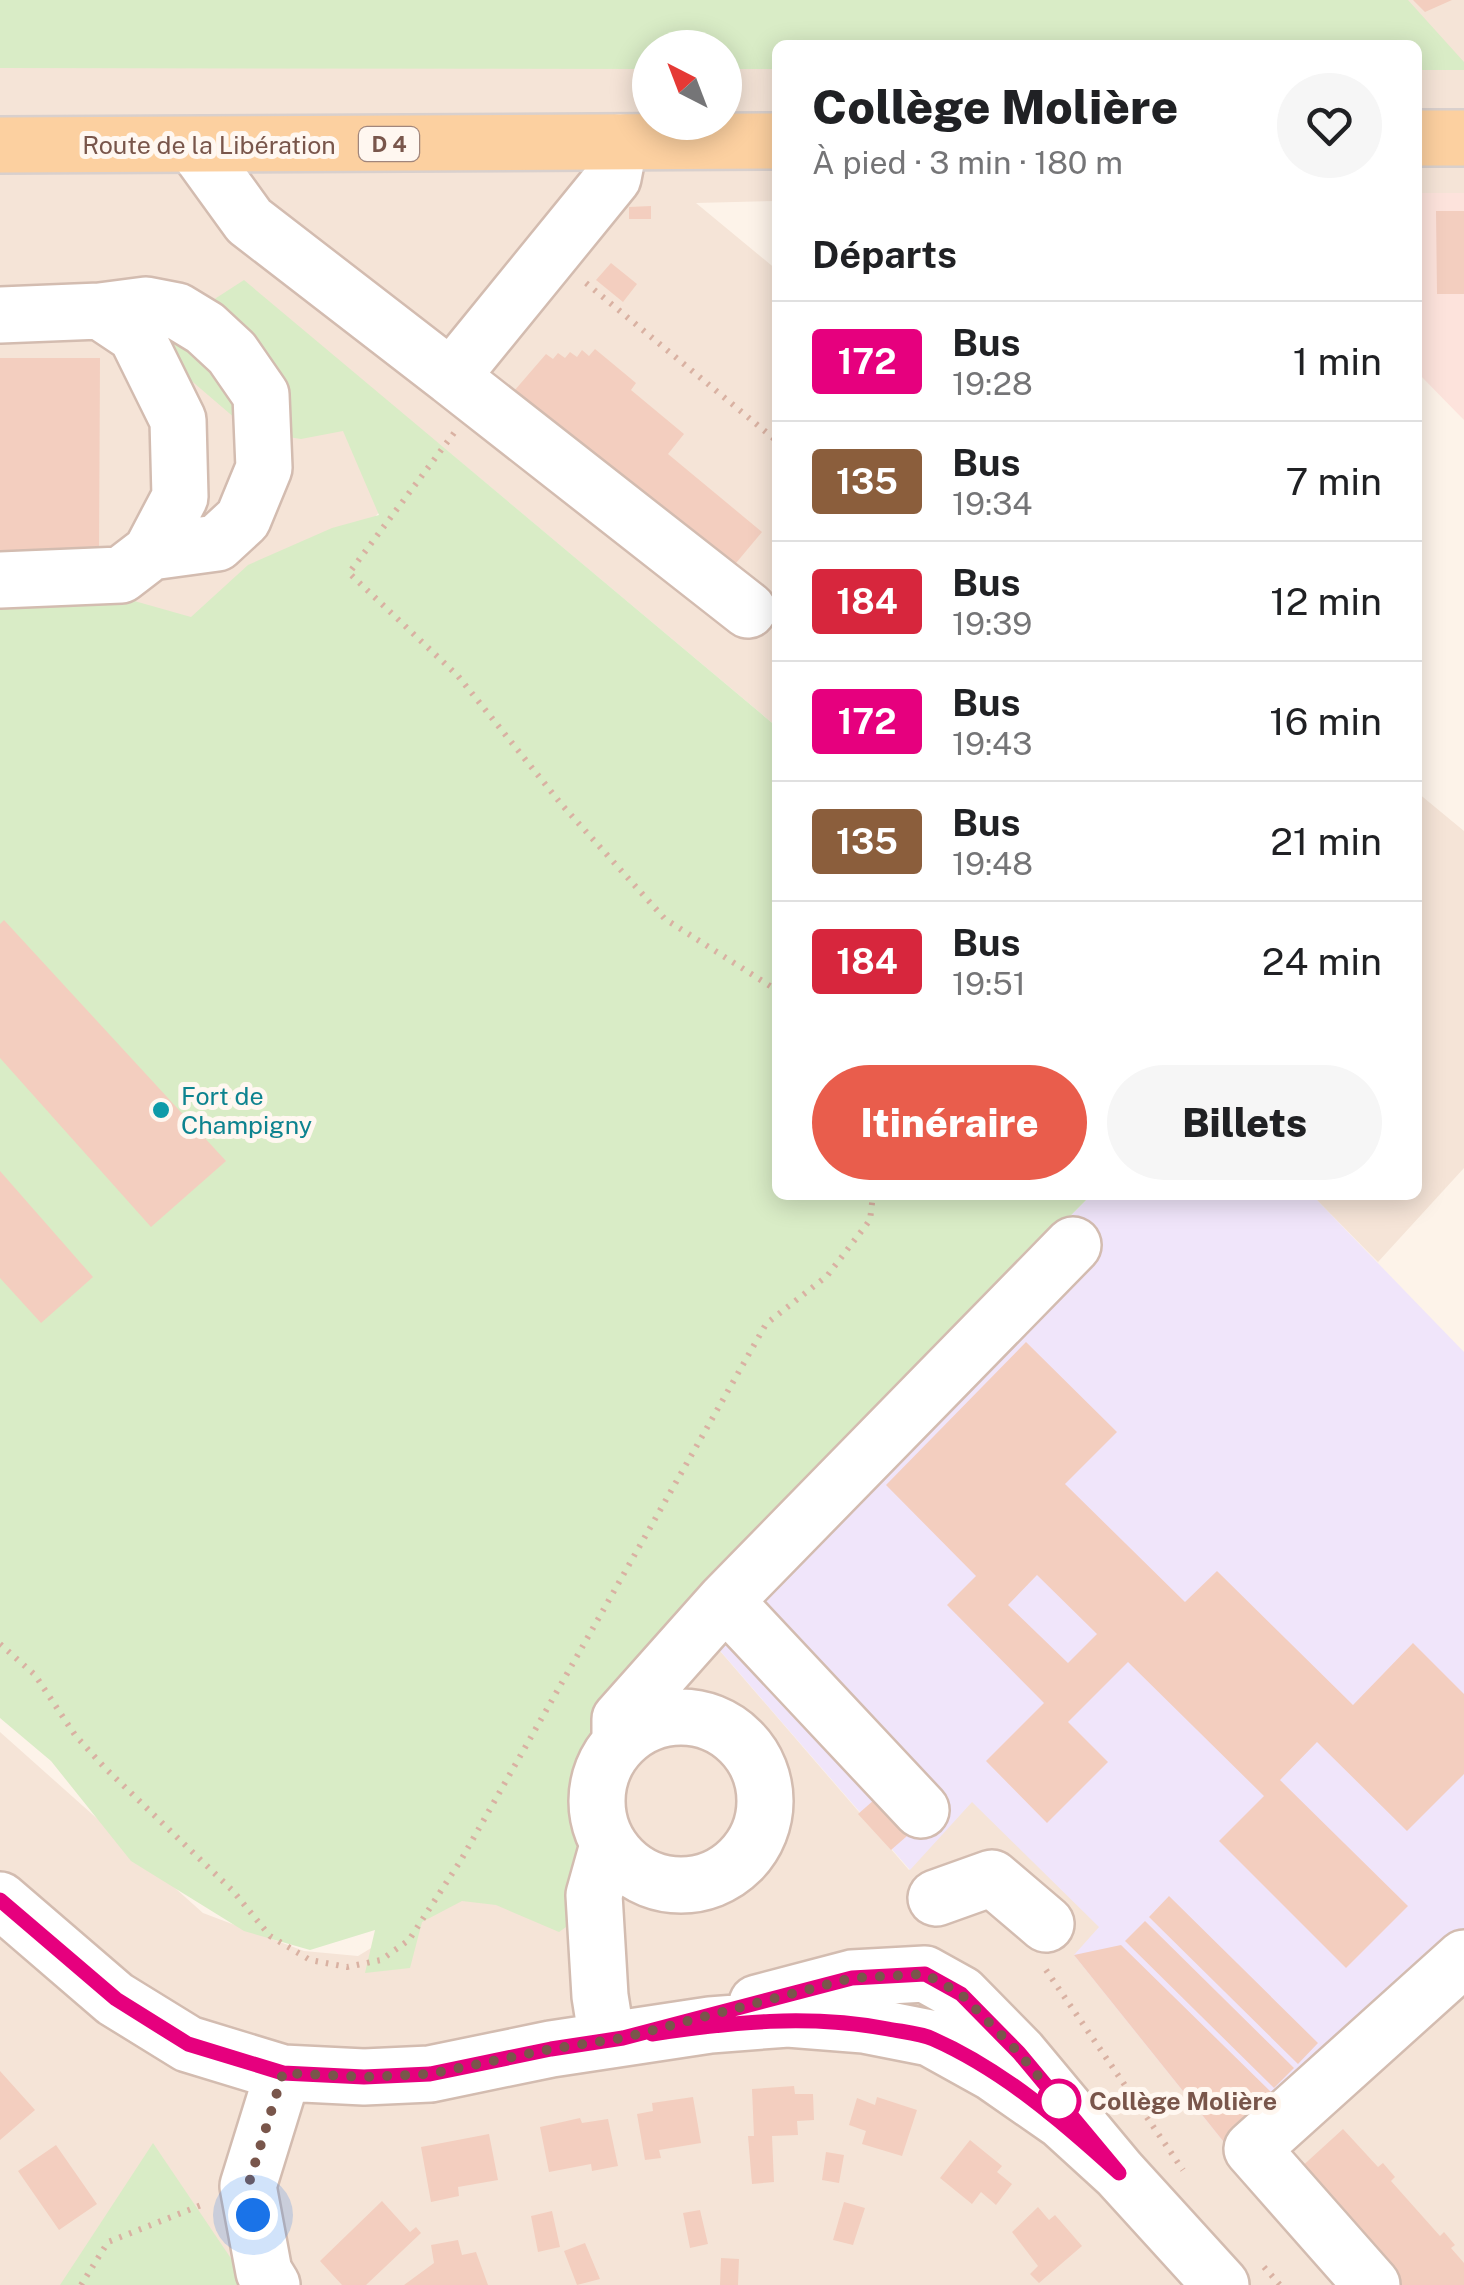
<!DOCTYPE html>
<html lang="fr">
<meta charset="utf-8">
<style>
:root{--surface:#fff;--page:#f6f6f6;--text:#202124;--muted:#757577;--line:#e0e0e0;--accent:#e95d4c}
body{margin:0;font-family:"Public Sans",sans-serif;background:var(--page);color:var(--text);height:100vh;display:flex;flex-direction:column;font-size:38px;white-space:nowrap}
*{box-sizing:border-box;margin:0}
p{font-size:32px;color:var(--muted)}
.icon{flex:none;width:55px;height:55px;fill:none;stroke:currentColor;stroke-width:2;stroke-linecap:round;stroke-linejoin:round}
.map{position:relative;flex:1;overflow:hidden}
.panel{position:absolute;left:772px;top:40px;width:650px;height:1160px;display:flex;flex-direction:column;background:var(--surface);border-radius:15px;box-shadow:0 5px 25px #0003}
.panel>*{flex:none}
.badge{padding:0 20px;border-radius:8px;font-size:35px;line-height:65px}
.needle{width:65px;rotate:318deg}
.tools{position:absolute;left:632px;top:30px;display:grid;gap:20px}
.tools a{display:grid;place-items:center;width:110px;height:110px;border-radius:50%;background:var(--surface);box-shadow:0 5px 25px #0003;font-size:50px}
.you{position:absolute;width:50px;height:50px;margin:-25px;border:8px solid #fff;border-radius:50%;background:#1a73e8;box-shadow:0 0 0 15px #1a73e833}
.map>.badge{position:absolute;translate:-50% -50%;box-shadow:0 0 0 5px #fff}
h2{padding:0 40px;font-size:38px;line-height:90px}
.round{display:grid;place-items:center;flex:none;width:105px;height:105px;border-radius:52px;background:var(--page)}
.headline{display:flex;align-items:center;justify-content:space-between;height:170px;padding:0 40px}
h1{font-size:48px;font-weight:800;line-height:75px}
.action{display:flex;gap:20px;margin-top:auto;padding:20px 40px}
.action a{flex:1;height:115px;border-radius:60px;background:var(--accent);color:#fff;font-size:40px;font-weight:800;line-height:115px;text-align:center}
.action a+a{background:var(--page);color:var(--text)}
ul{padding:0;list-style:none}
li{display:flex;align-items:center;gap:30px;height:120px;padding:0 40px;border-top:2px solid var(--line)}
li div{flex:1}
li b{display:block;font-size:38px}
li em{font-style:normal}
li .badge{min-width:110px;font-weight:700;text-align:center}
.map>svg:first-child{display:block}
.residential{fill:#f5e4d7;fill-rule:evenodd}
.commercial{fill:#fde3dc}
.education{fill:#f0e5fa}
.green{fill:#d9ecc6}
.building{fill:#f3cebf;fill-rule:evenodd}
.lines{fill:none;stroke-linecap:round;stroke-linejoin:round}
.minor-casing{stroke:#d3bcb0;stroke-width:60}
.major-casing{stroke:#d9d0cd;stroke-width:60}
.path{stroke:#d9b1a2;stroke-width:6;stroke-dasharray:2.5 8;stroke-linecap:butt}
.minor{stroke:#fff;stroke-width:55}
.major{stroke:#fcd0a0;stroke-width:55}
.line-casing{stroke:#fff;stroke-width:22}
.line{stroke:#e6007e;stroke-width:15}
.walk{stroke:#79564b;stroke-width:10;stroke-dasharray:0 18}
.culture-dot{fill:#0f9aa8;stroke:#fff7f0;stroke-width:4}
.stop-dot{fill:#fff;stroke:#e6007e;stroke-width:5}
.labels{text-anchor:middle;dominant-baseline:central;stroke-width:10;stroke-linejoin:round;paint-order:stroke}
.shield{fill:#fff7f0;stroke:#a1867c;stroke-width:2.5}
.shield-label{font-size:22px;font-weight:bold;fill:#79564b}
.street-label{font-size:25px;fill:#79564b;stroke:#fff7f0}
.culture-label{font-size:25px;fill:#0d838f;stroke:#fff7f0;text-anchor:start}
.stop-label{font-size:25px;font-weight:bold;fill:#79564b;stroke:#fff7f0;text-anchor:start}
</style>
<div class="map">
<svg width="1464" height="2285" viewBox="0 0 1464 2285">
<rect width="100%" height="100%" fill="#fdf3e9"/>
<!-- residential -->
<path class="residential" d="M0 0H1464V193H1418V45H778L777 201 696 203 777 270V727L438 443 282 626 0 625ZM650 48H725V122H650Z
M1418 793 1464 831V1168L1378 1262 1312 1195H1418Z
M683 1608 909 1870 972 1801 1100 1927 1075 1955 1464 1933V2285H0V1732L203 1913 304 1951 358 1956 406 1927Z"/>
<!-- commercial -->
<path class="commercial" d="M1418 193H1464V420L1418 373Z"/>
<!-- education -->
<path class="education" d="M1091 1195H1312L1464 1352V1933L1227 2146 1074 1955 1099 1927 972 1802 910 1870 683 1608Z"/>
<!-- green -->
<path class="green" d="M0 0H1408L1464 62V70H1418V45H778L777 69H725V48H650V69L0 68Z
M244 280 777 727 778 1195H1091L707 1583 607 1751 583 1915 559 1932 496 1905 462 1901 422 1922 410 1968 365 1973 375 1930 310 1950 244 1931 131 1861 51 1761 0 1718V589L99 591 191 617 248 565 332 528 379 515 343 431 301 439 250 431 166 359 162 333Z
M153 2143 249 2285H60Z"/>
<!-- building -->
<path class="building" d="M1413 0H1452L1425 12Z
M651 206V219H629V207Z
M1436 211H1464V294H1437Z
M611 263 637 284 623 302 596 280Z
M595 349 636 383 631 390 684 434 668 454 762 532 731 569 544 413 536 421 508 398 546 354 553 359 558 353 565 358 570 352 577 357 582 350 589 356Z
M0 358H100L99 555H0Z
M4 920 226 1161 151 1227 0 1058V924Z
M0 1171 93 1277 41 1323 0 1278Z
M1026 1342 1117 1432 1065 1484 1185 1602 1217 1571 1353 1705 1413 1643 1464 1694V1774L1407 1831 1317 1742 1280 1780 1408 1906 1346 1968 1219 1841 1264 1796 1128 1662 1068 1722 1108 1762 1047 1823 986 1761 1044 1703 947 1605 976 1576 886 1485ZM1037 1575 1097 1634 1068 1663 1008 1605Z
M874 1800 907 1836 891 1850 858 1814Z
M1169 1896 1318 2043 1298 2064 1149 1917Z
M1145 1921 1294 2068 1274 2088 1125 1941Z
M1121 1945 1271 2092 1227 2146 1074 1955Z
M0 2071 35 2110 0 2140Z
M794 2086 795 2094H813L814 2120 797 2121 798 2135 772 2136 774 2182 752 2184 748 2136H754L752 2089Z
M693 2097 701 2143 659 2150 661 2158 645 2160 637 2114 653 2111 652 2103Z
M877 2097 917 2110 902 2156 862 2144 866 2131 849 2125 857 2098 875 2105Z
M580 2118 582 2123 608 2119 618 2166 592 2171 591 2164 549 2172 540 2127Z
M1343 2129 1378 2167 1383 2163 1395 2177 1391 2181 1440 2236 1444 2232 1455 2245 1451 2248 1464 2263V2285H1402L1298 2170Z
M489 2134 498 2180 458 2187 459 2196 431 2202 421 2147Z
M970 2140 1002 2166 997 2172 1012 2184 996 2205 981 2192 972 2204 940 2178Z
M56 2145 97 2204 59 2230 18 2171Z
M826 2152 844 2155 839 2183 822 2180Z
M382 2201 410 2232 416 2227 421 2233 366 2285H342L320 2261Z
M844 2202 865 2208 853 2245 833 2240Z
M1038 2207 1049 2220 1055 2215 1082 2246 1039 2283 1030 2274 1038 2266 1012 2232Z
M700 2210 708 2244 690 2248 683 2213Z
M552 2211 560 2247 538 2252 531 2216Z
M458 2240 462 2255 476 2252 488 2285H404L434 2263 431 2245Z
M585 2243 600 2279 577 2285 564 2251Z
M721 2258 739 2259 738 2285H720Z"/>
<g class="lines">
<defs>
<path id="minor" d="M194 145 249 221 451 377 613 178 620 142
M100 311 146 305 177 311 205 328 232 353 261 395 264 468 243 519 217 543 151 552
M0 315 100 311 136 335 178 420 180 497 151 552 121 575 0 580
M451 377 748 610
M597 1801a84 84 0 1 1 168 0a84 84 0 1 1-168 0Z
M620 1742V1719L725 1601
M921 1810 725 1601 1073 1245
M936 1898 992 1878 1046 1924
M0 1900 115 1999 188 2044 283 2073 364 2077 430 2074 551 2049 710 2025 788 2019 864 2025 930 2038 993 2073 1062 2121 1119 2173
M757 2003 852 1978 925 1974 961 1994 1019 2053 1119 2173 1221 2285
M607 2040 600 1996 594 1895 608 1845
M272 2285 264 2272 248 2186 283 2073
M1372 2285 1252 2149 1464 1958"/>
<path id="major" d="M1418 138H1464
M0 145 778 141"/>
</defs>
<!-- minor casing -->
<use href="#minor" class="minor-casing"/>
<!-- major casing -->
<use href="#major" class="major-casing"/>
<!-- path -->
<path class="path" d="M586 283 778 442
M454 433 349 573 458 676 562 805 665 919 778 991
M0 1644 35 1675 75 1735 104 1767 233 1891 270 1936 310 1960 347 1967 381 1960 409 1940 461 1860 766 1324 827 1276 870 1220 873 1195
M1046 1970 1183 2170
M1264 2267 1280 2285
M81 2285 108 2242 204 2204"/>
<!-- minor -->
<use href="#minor" class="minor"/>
<!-- major -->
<use href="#major" class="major"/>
</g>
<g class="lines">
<defs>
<path id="line" d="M0 1900 116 1999 188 2044 283 2073 364 2077 430 2074 551 2049 623 2038 852 1978 925 1974 961 1994 1019 2053 1119 2173C1063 2122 1003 2070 933 2039 920 2033 903 2032 888 2029 809 2014 731 2022 652 2034"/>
</defs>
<!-- line casing -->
<use href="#line" class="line-casing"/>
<!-- line -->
<use href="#line" class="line"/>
<!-- walk -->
<path class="walk" d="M253 2215 248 2186 283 2073 364 2077 430 2074 551 2049 623 2038 852 1978 925 1974 961 1994 1019 2053 1069 2113 1059 2101"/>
</g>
<!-- markers -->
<circle class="culture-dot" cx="161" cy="1110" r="10"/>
<circle class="stop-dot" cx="1059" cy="2101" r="20"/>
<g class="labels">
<!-- shield labels -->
<rect class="shield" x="359" y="127" width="60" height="34" rx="8"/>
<g class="shield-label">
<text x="389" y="144">D 4</text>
</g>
<!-- street labels -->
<g class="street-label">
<text x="209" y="145">Route de la Libération</text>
</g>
<!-- culture labels -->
<g class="culture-label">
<text x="181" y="1096">Fort de<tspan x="181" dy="29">Champigny</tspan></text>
</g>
<!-- stop labels -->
<g class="stop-label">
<text x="1089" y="2101">Collège Molière</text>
</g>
</g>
</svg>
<div class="tools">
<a><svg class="needle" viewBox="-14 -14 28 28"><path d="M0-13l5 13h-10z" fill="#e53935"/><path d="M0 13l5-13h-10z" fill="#757577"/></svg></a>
</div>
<div class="you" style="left:253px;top:2215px"></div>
<section class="panel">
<div class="headline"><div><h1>Collège Molière</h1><p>À pied · 3 min · 180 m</p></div><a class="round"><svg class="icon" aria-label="heart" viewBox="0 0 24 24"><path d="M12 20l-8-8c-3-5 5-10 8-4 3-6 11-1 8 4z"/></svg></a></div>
<h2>Départs</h2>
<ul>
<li><span class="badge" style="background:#e6007e;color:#fff">172</span><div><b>Bus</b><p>19:28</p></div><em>1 min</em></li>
<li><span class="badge" style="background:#8b5e3c;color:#fff">135</span><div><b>Bus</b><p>19:34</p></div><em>7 min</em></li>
<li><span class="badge" style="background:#d7263d;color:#fff">184</span><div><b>Bus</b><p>19:39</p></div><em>12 min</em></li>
<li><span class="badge" style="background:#e6007e;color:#fff">172</span><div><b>Bus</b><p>19:43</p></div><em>16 min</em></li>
<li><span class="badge" style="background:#8b5e3c;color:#fff">135</span><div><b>Bus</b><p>19:48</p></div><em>21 min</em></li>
<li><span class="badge" style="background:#d7263d;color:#fff">184</span><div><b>Bus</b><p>19:51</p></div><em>24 min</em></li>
</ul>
<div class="action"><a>Itinéraire</a><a>Billets</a></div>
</section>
</div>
